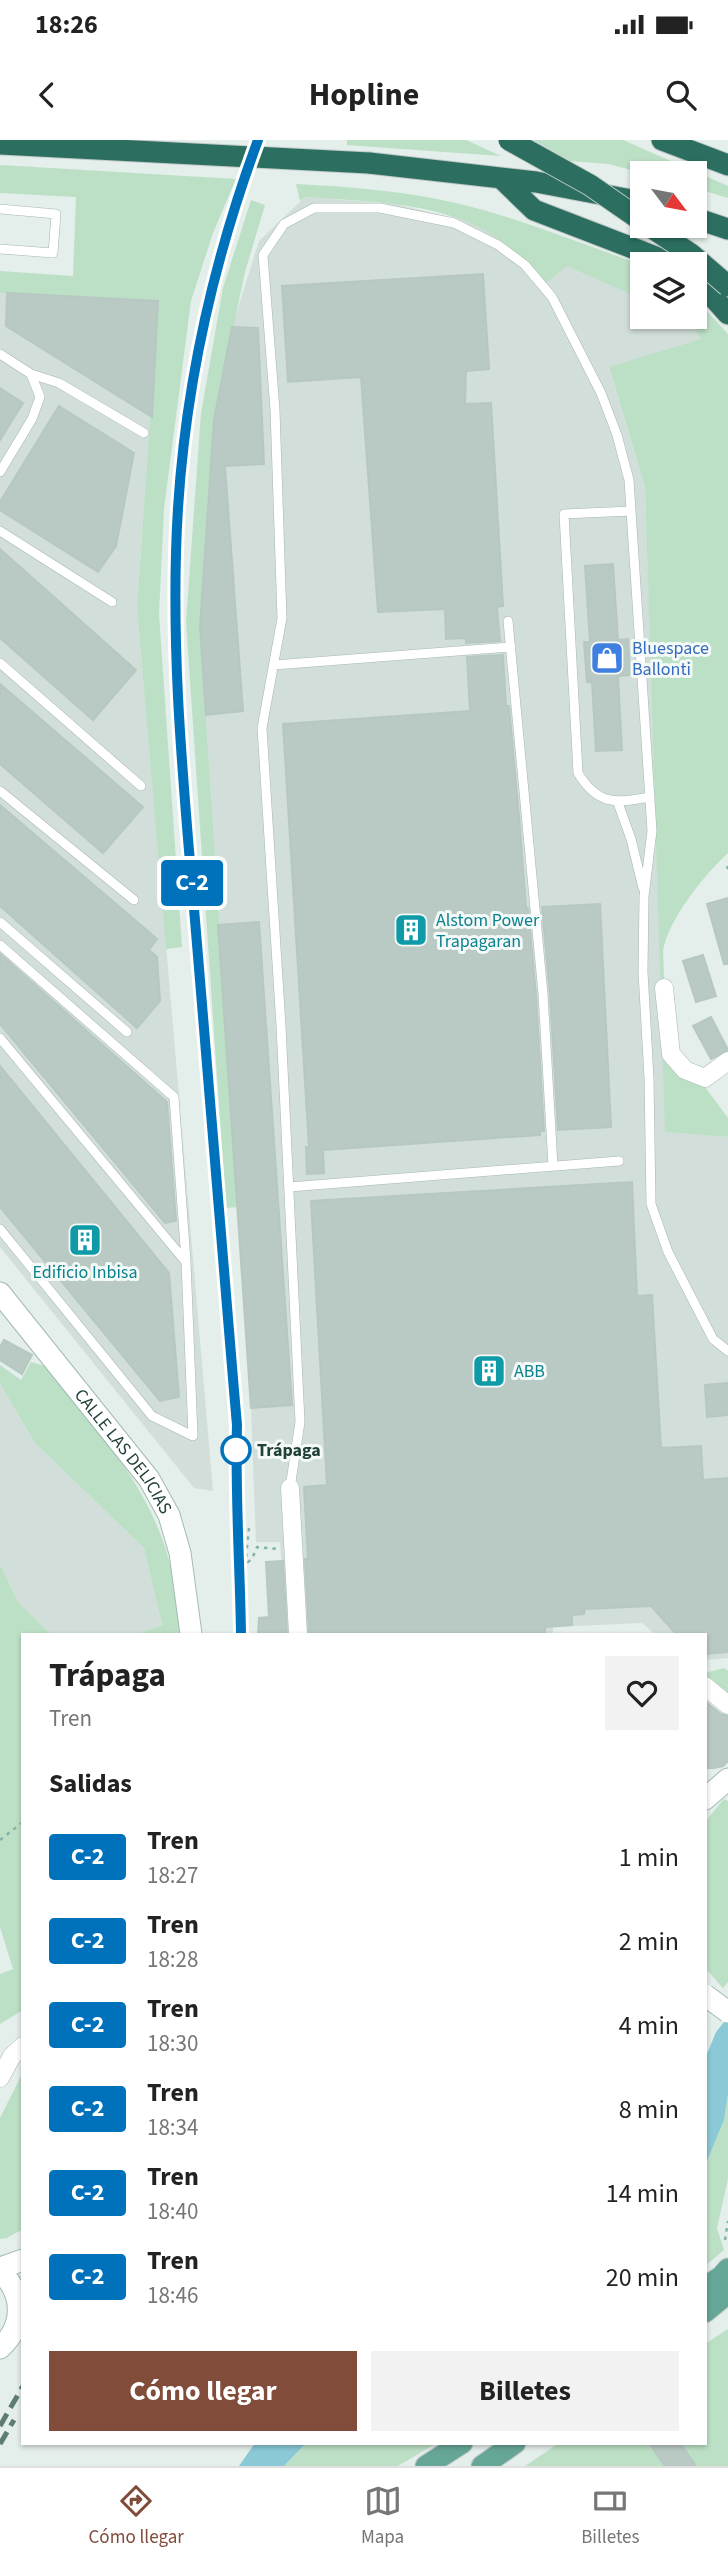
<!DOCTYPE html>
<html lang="es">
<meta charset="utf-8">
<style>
:root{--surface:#fff;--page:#f2f2f2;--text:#222;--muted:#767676;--line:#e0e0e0;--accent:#824c3a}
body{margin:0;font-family:"Source Sans 3",sans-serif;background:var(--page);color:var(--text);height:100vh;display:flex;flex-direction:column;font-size:26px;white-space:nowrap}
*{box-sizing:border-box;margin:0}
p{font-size:23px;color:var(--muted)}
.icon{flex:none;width:38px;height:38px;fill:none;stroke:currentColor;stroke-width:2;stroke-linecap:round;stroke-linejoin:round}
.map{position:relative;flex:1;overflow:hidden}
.panel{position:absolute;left:21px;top:1493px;width:686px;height:812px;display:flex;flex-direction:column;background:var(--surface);border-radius:0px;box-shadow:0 2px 5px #0004}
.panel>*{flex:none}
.badge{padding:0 14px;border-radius:5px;font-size:24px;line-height:46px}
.needle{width:46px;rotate:122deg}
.fabs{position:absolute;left:630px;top:21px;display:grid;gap:14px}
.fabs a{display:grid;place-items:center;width:77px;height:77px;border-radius:0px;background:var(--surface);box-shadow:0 2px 5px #0004;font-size:35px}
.map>.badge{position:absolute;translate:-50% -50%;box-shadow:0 0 0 4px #fff}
h2{padding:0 28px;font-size:26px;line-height:63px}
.round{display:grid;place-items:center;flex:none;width:74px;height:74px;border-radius:0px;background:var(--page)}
.headline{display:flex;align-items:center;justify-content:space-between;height:119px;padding:0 28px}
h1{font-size:33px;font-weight:700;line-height:52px}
.cta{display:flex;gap:14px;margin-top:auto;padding:14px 28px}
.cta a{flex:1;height:80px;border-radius:0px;background:var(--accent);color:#fff;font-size:28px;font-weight:700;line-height:80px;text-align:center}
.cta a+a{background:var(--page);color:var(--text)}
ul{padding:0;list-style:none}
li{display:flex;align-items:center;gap:21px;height:84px;padding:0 28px}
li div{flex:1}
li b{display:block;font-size:26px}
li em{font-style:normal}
li .badge{min-width:77px;font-weight:700;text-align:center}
.status{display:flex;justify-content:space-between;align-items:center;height:49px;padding:0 35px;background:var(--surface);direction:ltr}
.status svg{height:19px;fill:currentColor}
header{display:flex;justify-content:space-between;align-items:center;height:91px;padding:0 28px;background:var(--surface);font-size:32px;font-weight:700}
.menu{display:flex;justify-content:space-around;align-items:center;height:98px;border-top:2px solid var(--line);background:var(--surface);font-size:19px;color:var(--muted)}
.menu a{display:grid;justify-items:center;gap:4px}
.menu .selected{color:var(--accent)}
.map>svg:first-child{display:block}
.built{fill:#d2ded9}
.green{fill:#bce0c6}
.water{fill:#8ac9d5}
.building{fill:#b9c9c3;stroke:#b6c8c1;stroke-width:2}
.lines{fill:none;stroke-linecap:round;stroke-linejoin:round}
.lane-casing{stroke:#a6b7b1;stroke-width:10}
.street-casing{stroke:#a6b7b1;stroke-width:19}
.secondary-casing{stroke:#a2bbb2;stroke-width:23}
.primary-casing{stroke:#c1cac8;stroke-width:23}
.highway-casing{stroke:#c1cac8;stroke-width:23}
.path{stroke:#83b3a4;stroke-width:2.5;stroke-dasharray:3.5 5;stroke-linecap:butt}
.lane{stroke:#fff;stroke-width:9}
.street{stroke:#fff;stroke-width:18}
.secondary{stroke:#fff;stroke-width:21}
.primary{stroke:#66a696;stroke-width:21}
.highway{stroke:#2c6f61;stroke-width:21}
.rail{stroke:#5d7c74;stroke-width:5;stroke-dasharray:14 7;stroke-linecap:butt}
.secondary-bridge-casing{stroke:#a2bbb2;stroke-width:23;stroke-linecap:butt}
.highway-bridge-casing{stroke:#c1cac8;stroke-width:23;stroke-linecap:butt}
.secondary-bridge{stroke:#fff;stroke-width:21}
.highway-bridge{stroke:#2c6f61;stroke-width:21}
.line-casing{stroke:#fff;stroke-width:16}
.line{stroke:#0072bc;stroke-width:10}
.stop-dot{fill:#fff;stroke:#0072bc;stroke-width:3.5}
.labels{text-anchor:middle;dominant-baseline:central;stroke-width:6;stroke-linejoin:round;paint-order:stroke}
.shop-label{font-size:18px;fill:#366cbe;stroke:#f5faf8;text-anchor:start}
.culture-label{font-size:18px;fill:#0d838f;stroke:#f5faf8;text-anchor:start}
.stop-label{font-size:18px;font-weight:bold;fill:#224139;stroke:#f5faf8;text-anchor:start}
.street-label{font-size:18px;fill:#224139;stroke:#f5faf8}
</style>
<div class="status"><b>18:26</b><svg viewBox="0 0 49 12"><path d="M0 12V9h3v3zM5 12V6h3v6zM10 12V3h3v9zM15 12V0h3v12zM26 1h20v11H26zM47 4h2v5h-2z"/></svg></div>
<header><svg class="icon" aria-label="back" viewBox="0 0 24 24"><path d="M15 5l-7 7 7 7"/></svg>Hopline<svg class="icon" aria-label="search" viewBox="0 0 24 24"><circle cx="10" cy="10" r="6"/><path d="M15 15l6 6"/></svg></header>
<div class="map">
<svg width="728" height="2326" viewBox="0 0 728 2326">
<rect width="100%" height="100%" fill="#e4eeea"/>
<!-- built -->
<path class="built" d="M305 57 396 64 504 91 642 147V177H688L702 199 609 228 645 347 666 992 728 997V1518L705 1520V1494H655L642 1483 553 1487V1494H287L280 1402H256L251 1268 200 486 214 280 232 187 259 101Z
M0 153 158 161 137 468 213 1351 194 1348 0 1107Z
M0 1244 35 1303 144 1408 162 1485 137 1494H51L18 1462 0 1424Z"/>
<!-- green -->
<path class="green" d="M347 0H466L501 16 347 5Z
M533 0H623L728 46V58L695 48V33H642L609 24 570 21Z
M0 25 236 39 213 93 191 161 164 369 159 474 182 807 166 809 137 468 158 161 0 153V131L73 136 76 57 0 53Z
M296 44C351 47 406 51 460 64 522 79 582 104 642 125V159L567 126 546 143C532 130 518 114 503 102 448 61 370 62 305 57L300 61Z
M251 60 265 65 245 132 214 279 200 486 238 1067 226 1068 186 482 201 273 223 148Z
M695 158 728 194V713C704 735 668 780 663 811L667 917 702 943 728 978V997L665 992 645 347 609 227 701 199 689 179 684 177H695Z
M31 1222 45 1226C117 1315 175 1372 180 1494H137L162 1485 144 1408 35 1303 0 1244V1225L21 1240Z
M0 1424 18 1462 51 1494H23V1870L0 1884V1834L13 1829 0 1787Z
M724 1528 728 1531V1555L705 1536V1533Z
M724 1659 728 1661V1842L723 1848 705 1828V1682Z
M23 1932V2089L7 2098 0 2099V1978Z
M728 1954V2039L717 2088 724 2110 705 2126V2026L724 1980Z
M728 2189V2326H525L559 2303H705V2204Z
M306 2303H437L398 2326H284Z"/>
<!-- water -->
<path class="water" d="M728 1877V1954L724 1980 705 2026V1919L716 1892Z
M255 2303H306L284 2326H239Z"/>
<!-- building -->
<path class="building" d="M483 134 489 229 466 231 465 264 491 263 503 466 497 467 500 501 466 503V498L446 499 445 469 378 472 361 237 288 242 282 146Z
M7 153 158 161 152 277 6 186Z
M232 187 258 188 264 324 225 326 243 571 206 575 200 486 214 280Z
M0 248 23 263 0 300Z
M59 266 134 313 116 406 98 432 0 370V362Z
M0 409 136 530 93 580 0 498Z
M613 424 618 500 628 499 630 535 618 536 622 610 596 611 592 542H587L584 502H590L585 426Z
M503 515 506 566H509L520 688 526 768H528L536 855 544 991H540V995L323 1010 324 1033 307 1034 306 1007H309L283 584 470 571 467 517Z
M0 544 143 667 103 713 0 624Z
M0 665 157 799 149 810 157 817 160 861 137 888 0 766Z
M728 758V824H724L707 764Z
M600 764 611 987 558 990 550 854 542 767Z
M259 782 292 1265 251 1268 218 785Z
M0 814 167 962 176 1081 165 1083 0 884Z
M703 815 716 856 696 862 683 821Z
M711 877 728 910 711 919 693 886Z
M0 926 169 1133 179 1257 160 1261 0 1067Z
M632 1042 637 1156 652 1155 661 1308 701 1306 703 1340 728 1338V1512L705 1514V1494H676L651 1466 585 1469 584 1474 572 1475V1485L545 1487V1494H309L305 1419H308L304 1347 327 1345 311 1061Z
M4 1200 32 1215 22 1234 0 1220V1207Z
M728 1243V1275L707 1277 705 1245Z
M283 1421 287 1494H258L259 1478 269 1477 266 1422Z
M705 1561 721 1574 728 1576V1621L723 1626 714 1628H705Z
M649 2303H680L696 2326H665Z"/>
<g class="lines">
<defs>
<path id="lane" d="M0 69 56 74 53 113 0 109
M0 214 31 234 40 257 32 279 0 332
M31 234 59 243 144 293
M631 371 564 374 578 633C598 666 616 663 650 657
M0 391 112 462
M508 481 543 854 553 1026
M0 523 141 646
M274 525 511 507
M0 651 134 760
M618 663 631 699 643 748
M0 782 127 892
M0 805 174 957 186 1121
M0 898 186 1122 193 1296 152 1276 0 1089
M289 1047 619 1021
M290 1348 300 1282 281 886 262 588 282 478 275 270 263 115 284 84 314 68H380L454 83 498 105 525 125 552 157 601 253 617 295 629 340 652 691 644 756 643 832 649 938 651 1064 668 1112 713 1199 728 1211"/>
<path id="street" d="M664 848 671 914 685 930 705 938 728 921
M290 1348 298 1494
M705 1546 728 1565
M0 1938 12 1916 23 1906"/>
<g id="secondary">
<path id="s1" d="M0 1153 149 1339 169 1375 180 1413 191 1494"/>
<path d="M705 1659 728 1639"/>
<path d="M0 2128 23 2120"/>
<path d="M0 2131C24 2154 25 2185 0 2208"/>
</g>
<path id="primary" d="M705 2147 721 2137 728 2129
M705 2172 728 2153
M426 2326 462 2303
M482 2326 515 2303"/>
<path id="highway" d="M662 0 728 25
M369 23 536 42 642 62
M501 38 534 70 674 124
M695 78 728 89
M695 137 728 174"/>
</defs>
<!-- lane casing -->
<use href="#lane" class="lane-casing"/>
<!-- street casing -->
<use href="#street" class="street-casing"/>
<!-- secondary casing -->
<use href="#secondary" class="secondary-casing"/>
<!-- primary casing -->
<use href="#primary" class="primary-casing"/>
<!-- highway casing -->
<use href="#highway" class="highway-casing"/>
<!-- path -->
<path class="path" d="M727 726 728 729
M249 1388 246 1417 248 1422 252 1419 257 1407 278 1409
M0 1700 23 1682
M725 2100 728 2081"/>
<!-- lane -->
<use href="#lane" class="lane"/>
<!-- street -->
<use href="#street" class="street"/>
<!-- secondary -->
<use href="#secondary" class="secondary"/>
<!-- primary -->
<use href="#primary" class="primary"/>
<!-- highway -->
<use href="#highway" class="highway"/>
<!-- rail -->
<path class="rail" d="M241 1494C240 1425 235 1355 237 1285 224 1127 211 969 198 811 192 737 186 663 182 590 179 549 175 507 176 466 177 306 202 150 257 0
M0 2286 23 2246
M0 2304 14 2280"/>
<defs>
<path id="secondary-bridge" d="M705 1855 728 1872"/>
<path id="highway-bridge" d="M509 0 590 45 642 81
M0 4 369 23
M649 86 691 114 728 146"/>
</defs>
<!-- secondary-bridge casing -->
<use href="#secondary-bridge" class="secondary-bridge-casing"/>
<!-- highway-bridge casing -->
<use href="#highway-bridge" class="highway-bridge-casing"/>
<!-- secondary-bridge -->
<use href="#secondary-bridge" class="secondary-bridge"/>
<!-- highway-bridge -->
<use href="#highway-bridge" class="highway-bridge"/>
</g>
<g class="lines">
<defs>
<path id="line" d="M241 1494C240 1425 235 1355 237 1285 223 1125 210 965 197 804 185 660 169 513 178 368 186 242 214 119 258 0"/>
</defs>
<!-- line casing -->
<use href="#line" class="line-casing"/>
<!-- line -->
<use href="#line" class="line"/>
</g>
<!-- icons -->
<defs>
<symbol id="shop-square" viewBox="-11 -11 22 22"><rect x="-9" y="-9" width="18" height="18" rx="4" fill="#3f7fe0" stroke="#f5faf8"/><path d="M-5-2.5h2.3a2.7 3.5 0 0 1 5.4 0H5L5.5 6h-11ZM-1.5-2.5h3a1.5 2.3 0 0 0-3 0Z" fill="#fff"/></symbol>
<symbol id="building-square" viewBox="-11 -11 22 22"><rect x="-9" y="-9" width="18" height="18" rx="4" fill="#0f9aa8" stroke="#f5faf8"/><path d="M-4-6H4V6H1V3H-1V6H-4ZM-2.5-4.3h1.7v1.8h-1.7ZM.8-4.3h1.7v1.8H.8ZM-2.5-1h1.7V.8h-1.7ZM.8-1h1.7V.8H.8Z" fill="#fff"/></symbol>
</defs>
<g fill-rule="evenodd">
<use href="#shop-square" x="588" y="499" width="38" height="38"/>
<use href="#building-square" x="392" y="771" width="38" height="38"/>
<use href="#building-square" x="66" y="1081" width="38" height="38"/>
<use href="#building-square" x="470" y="1212" width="38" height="38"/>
</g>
<!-- markers -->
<circle class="stop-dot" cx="236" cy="1310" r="14"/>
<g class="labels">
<!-- shop labels -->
<g class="shop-label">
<text x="632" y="508">Bluespace<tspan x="632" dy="21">Ballonti</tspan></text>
</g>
<!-- culture labels -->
<g class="culture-label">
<text x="436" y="780">Alstom Power<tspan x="436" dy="21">Trapagaran</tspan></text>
<text x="85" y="1132" text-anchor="middle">Edificio Inbisa</text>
<text x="514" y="1231">ABB</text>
</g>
<!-- stop labels -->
<g class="stop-label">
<text x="257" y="1310">Trápaga</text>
</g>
<!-- street labels -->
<g class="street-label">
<text stroke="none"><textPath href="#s1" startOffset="201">CALLE LAS DELICIAS</textPath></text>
</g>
</g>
</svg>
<div class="fabs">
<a><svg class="needle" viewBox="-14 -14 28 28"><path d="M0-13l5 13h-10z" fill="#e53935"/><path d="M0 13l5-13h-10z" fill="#767676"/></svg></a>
<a><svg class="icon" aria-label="layers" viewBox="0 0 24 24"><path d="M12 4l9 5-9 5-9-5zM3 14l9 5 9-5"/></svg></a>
</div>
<b class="badge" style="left:192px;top:743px;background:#0072bc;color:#fff">C-2</b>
<section class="panel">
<div class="headline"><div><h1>Trápaga</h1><p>Tren</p></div><a class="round"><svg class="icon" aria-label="heart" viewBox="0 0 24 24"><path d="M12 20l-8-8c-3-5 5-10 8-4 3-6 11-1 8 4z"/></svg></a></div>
<h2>Salidas</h2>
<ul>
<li><span class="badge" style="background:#0072bc;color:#fff">C-2</span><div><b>Tren</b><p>18:27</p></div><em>1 min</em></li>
<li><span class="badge" style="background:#0072bc;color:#fff">C-2</span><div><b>Tren</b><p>18:28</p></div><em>2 min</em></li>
<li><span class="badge" style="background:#0072bc;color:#fff">C-2</span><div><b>Tren</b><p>18:30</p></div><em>4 min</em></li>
<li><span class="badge" style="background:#0072bc;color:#fff">C-2</span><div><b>Tren</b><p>18:34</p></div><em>8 min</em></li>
<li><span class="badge" style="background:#0072bc;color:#fff">C-2</span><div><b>Tren</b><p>18:40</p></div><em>14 min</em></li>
<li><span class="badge" style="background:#0072bc;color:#fff">C-2</span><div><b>Tren</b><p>18:46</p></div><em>20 min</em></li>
</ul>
<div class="cta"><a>Cómo llegar</a><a>Billetes</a></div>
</section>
</div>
<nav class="menu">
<a class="selected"><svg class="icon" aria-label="directions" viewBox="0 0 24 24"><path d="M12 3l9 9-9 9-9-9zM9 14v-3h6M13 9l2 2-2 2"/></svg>Cómo llegar</a>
<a><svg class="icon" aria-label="map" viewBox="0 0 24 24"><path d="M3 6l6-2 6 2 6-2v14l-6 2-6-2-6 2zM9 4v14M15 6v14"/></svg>Mapa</a>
<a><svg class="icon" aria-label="tickets" viewBox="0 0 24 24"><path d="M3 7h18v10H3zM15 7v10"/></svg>Billetes</a>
</nav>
